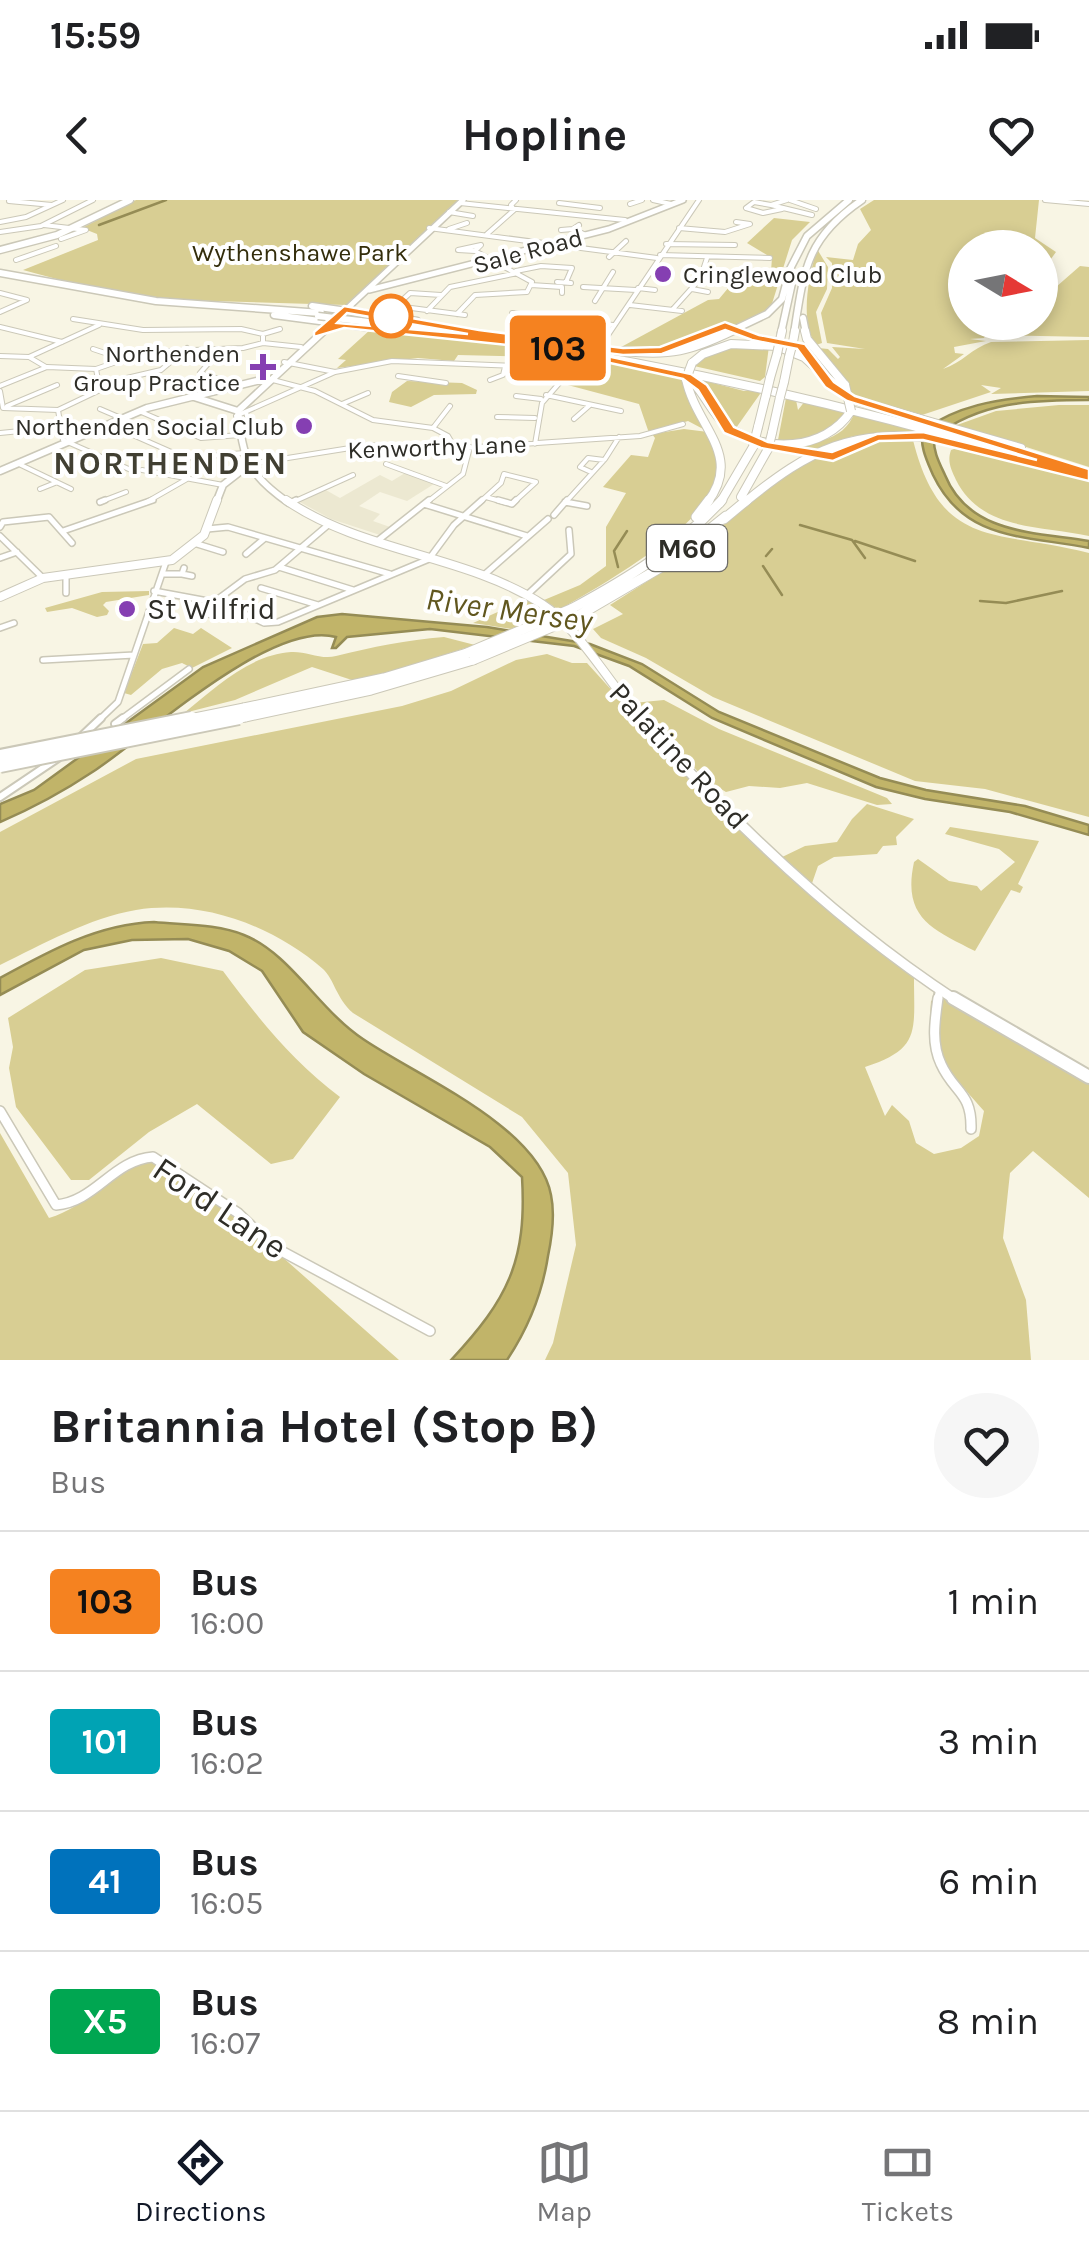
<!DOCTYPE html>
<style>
:root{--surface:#fff;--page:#f6f6f6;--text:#202124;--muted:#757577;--line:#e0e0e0;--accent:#111827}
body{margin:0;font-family:Karla,sans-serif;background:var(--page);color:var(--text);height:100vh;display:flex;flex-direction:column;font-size:38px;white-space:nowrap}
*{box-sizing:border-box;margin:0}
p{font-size:32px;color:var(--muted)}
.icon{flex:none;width:55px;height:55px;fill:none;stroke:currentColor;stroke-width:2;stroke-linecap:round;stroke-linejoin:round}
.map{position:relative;height:1160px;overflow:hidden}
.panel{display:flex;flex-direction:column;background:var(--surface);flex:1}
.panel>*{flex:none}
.badge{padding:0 20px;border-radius:8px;font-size:35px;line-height:65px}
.needle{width:65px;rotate:100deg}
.buttons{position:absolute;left:948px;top:30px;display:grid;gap:20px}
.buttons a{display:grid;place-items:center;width:110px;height:110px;border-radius:50%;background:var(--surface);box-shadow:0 5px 15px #0003;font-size:50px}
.map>.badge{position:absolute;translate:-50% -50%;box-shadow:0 0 0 5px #fff}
.round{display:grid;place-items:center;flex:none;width:105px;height:105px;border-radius:52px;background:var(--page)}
.headline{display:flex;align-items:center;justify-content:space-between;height:170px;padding:0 50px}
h1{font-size:48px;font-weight:700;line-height:75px}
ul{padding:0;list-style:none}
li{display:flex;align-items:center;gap:30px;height:140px;padding:0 50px;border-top:2px solid var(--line)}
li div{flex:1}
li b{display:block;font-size:38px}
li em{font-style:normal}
li .badge{min-width:110px;font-weight:700;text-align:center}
.status{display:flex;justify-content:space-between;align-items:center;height:70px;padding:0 50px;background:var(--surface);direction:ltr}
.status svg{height:28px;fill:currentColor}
header{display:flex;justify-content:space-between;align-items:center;height:130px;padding:0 50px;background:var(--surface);font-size:45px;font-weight:700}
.tab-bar{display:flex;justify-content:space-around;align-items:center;height:140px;border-top:2px solid var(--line);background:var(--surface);font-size:28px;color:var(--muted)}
.tab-bar a{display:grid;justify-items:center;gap:5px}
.tab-bar .active{color:var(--accent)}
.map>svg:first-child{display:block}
.built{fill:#ece8d1}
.green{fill:#d8ce93}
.water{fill:#c1b469;stroke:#958c55;stroke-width:2.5}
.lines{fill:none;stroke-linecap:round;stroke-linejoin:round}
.stream{stroke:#958c55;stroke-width:2.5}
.street-far3-casing{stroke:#cbc8b8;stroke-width:6}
.street-far2-casing{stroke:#cbc8b8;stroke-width:8}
.street-far1-casing{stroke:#cbc8b8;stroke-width:10}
.street-casing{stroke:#cbc8b8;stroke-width:12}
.secondary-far4-casing{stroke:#cbc8b8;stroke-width:8}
.secondary-far3-casing{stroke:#cbc8b8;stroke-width:9}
.secondary-far2-casing{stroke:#cbc8b8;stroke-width:10}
.secondary-far1-casing{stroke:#cbc8b8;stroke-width:12}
.secondary-casing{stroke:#cbc8b8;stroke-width:16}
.highway-far2-casing{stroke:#cbc8b8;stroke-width:9}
.highway-far1-casing{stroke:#cbc8b8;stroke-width:10}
.highway-casing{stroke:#cbc8b8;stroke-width:11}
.street-far3{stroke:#fff;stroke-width:4}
.street-far2{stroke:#fff;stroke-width:5}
.street-far1{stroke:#fff;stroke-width:6}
.street{stroke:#fff;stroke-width:9}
.secondary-far4{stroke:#fff;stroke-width:5}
.secondary-far3{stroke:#fff;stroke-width:6}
.secondary-far2{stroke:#fff;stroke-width:8}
.secondary-far1{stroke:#fff;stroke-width:9}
.secondary{stroke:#fff;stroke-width:12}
.highway-far2{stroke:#fff;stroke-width:6}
.highway-far1{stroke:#fff;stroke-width:8}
.highway{stroke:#fff;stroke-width:9}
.highway-bridge-far3-casing{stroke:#cbc8b8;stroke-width:9;stroke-linecap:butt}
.highway-bridge-far2-casing{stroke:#cbc8b8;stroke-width:10;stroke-linecap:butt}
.highway-bridge-far1-casing{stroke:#cbc8b8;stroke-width:11;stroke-linecap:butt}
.highway-bridge-casing{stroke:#cbc8b8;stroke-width:16;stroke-linecap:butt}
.highway-bridge-far3{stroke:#fff;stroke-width:6}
.highway-bridge-far2{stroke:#fff;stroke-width:8}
.highway-bridge-far1{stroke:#fff;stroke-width:9}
.highway-bridge{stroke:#fff;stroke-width:12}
.line{fill:#f58220;stroke:#fff;stroke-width:2.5;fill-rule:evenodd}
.poi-dot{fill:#853fb2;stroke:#fff;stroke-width:4}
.stop-dot{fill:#fff;stroke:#f58220;stroke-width:5}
.labels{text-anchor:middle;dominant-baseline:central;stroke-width:8;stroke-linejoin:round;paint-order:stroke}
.far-street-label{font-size:25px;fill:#2e2d27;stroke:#fff}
.far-park-label{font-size:25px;fill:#332d0b;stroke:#fff}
.far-poi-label{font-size:25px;fill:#2e2d27;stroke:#fff;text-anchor:end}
.shield{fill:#fff;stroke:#6d6c68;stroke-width:2.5}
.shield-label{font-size:28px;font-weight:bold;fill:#2e2d27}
.poi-label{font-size:30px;fill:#2e2d27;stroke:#fff;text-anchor:start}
.street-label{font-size:30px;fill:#2e2d27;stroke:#fff}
.far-district-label{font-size:32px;font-weight:bold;letter-spacing:2.5px;fill:#413f32;stroke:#fff}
.water-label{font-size:32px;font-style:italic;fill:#61571f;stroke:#fff}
.near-street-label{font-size:35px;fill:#2e2d27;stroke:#fff}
</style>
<div class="status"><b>15:59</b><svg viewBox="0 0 49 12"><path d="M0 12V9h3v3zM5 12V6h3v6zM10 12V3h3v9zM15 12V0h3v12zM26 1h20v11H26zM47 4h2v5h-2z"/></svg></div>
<header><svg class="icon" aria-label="back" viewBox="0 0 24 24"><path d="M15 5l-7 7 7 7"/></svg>Hopline<svg class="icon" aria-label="heart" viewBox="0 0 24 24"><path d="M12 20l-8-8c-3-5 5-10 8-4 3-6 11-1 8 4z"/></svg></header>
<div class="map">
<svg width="1089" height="1160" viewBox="0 0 1089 1160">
<rect width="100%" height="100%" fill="#f8f5e4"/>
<!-- built -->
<path class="built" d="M405 273 434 284 407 301 380 292 359 306 380 314 373 321 390 327 380 335 331 319 298 301 324 289 340 298 380 275 392 281Z"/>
<!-- green -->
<path class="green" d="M136 0H458L346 105 176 100 79 85 23 70 98 40 97 34 82 28Z
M874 0H1039L1035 38 1056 52 1040 74V48H965V122L992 123 984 138 970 139 986 141 954 147 955 153 964 154 943 169C962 163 972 148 991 142L1089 140V191L991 194 1001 188 981 185 991 192 922 215 881 205 854 196 818 148 828 149 838 159 840 157 832 147 865 149 827 143 821 113 832 88V63L826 57 853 60 858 44 871 30 860 9Z
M774 18 810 22 792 40 770 110C717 137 685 161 623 146L708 100 719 99 729 87 754 80 755 71H771L772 58 747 43Z
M817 49 828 67 827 89 816 112 822 143 816 145C799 121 809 75 817 49Z
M1080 66 1089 67V137L998 135 1009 123 1040 122V101Z
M371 129 485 141 582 158 458 155 454 161 418 158 337 168 346 160 338 159Z
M769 146 765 177 760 181 694 166 719 148Z
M605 161 681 177 689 202 705 230 688 221 649 233 639 204 564 184Z
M690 177 744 191 758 189 760 194 736 228C717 213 712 188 690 177Z
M407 181 462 183 477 190 476 194 434 195 411 207 389 202 392 192Z
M786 198 796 200 798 210 805 201 847 209 840 225 801 240H778Z
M1059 205H1089V267L957 225 996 211Z
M855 211 916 227 914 234 853 236 808 252 776 246C806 243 844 245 855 211Z
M684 229 708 232C715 248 720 259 717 277 709 326 599 386 559 410L544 400 580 385 606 366V327L626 293 603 287 631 255 648 257 655 238 652 234Z
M893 239 913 240C941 352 998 329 1089 353V617L985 589 915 581 713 497 646 458 601 438 593 429 623 414 610 405 698 349 760 291 810 256H847L861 246Z
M960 247 1089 281V336C1039 325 982 331 956 280 951 269 947 262 951 250Z
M149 391V395L106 402 103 405 109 411 107 415 97 417 72 408 47 412 45 408 102 392Z
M527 399 548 412 511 429 473 423Z
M174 428 193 434 201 428 232 448 192 468 182 463 162 469 131 495 124 493 143 444 157 443Z
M444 437 475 445 358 482 312 467 235 500 184 513C215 488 249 455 291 452 306 451 321 460 336 456 372 447 407 440 444 437Z
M547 454 572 463H587C688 575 795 685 914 778 914 831 921 849 865 867L885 916 892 905 909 921 916 943 934 954 961 948 979 936 984 911C955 878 926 849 931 801L940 796 1089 884V998L1033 951 1010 973 1003 1038 1026 1100 1031 1160H545L553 1143 576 1045 568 973 522 917 353 813C336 798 334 779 323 769 273 726 203 699 136 710 89 718 43 744 0 765V632L136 559 402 506 451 491 516 460Z
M664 500 719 529 887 598 892 604 877 605 807 583 780 588 749 586 726 592 706 580 633 503Z
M867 604 914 619 896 637 897 645 883 646 877 654 834 657 818 666 810 689 778 659 805 646 837 642 852 619Z
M950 627 1039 641 1018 684 1023 687 1020 693 1011 690 975 751C932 729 902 718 914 662L918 659 949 681 977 686 981 691 1015 662 999 649 945 634Z
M161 758 223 771C258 818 292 861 340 897L293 959 271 964 197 904 149 932 89 980H71L16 907 9 868 13 847 8 818 85 770Z
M0 933 49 1018C87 1007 112 972 149 959L237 1017 399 1160H0Z"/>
<!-- water -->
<path class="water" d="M1037 196 1089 197V200C1032 200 981 201 934 237 933 251 939 262 945 275 969 334 1034 332 1089 341V348C1025 335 965 342 933 275 927 261 919 245 923 230 959 205 995 200 1037 196Z
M342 414 487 427 590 444 642 464 719 512 880 578 926 590 1025 606 1089 625V635L1010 612 925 599 876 587 712 518 629 466 574 446 430 429 347 437 336 448H332L336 437C272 419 147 536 94 571 64 591 33 608 0 622V604L34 590 203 467 317 417Z
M154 722C184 725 217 724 244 735 290 753 320 811 363 839 417 876 538 926 551 995 555 1014 552 1037 548 1056 542 1095 529 1127 507 1160H451C508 1099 527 1061 522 977L490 947 364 874 303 832 262 771 229 751 188 739 132 740 84 750 0 795V778C49 751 98 724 154 722Z"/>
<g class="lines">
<!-- stream -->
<path class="stream" d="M99 25 166 0
M800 325 852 340 865 358
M855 341 915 361
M766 356 772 349
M763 366 782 395
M618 367 614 351 627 331
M980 401 1006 403 1062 391"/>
<defs>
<path id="street-far3" d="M653 0 671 4
M787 0 771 5 812 15
M790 0 816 9
M1045 0 1089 4
M9 1 52 5
M460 3 625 20
M559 3 600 8
M630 4 642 0
M771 5 754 2 746 8 763 13 782 9
M449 12 473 16
M0 22 26 17 63 0
M44 25 86 30 61 39
M579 25 573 29 586 35
M429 28 657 58
M679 28 725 32 750 24 736 22
M449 29 467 23
M561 30 573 29
M0 32 41 26 93 0
M487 34 514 10 511 5 516 0
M666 44 735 45
M481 45 475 51 458 50Z
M660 55 770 58
M609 57 626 41
M16 60 56 46
M516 71 541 66 572 68 566 82
M704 73 733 75
M557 82 571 83
M531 85 562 87V93
M583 87 636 90
M638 88 655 90
M692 89 708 92
M0 93 27 100 0 112
M441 95 410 93 396 106 465 115
M595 101 613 72
M630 105 682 111
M673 109 700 79 707 58
M427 111 450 87 518 73
M512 113 613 125
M457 114 475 95 527 92 532 82 475 51
M73 119 143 130 241 129 263 134V143
M0 127 62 142
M263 134 280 129
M604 141 699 0
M93 149 120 158
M0 156 29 157
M284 162 335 172
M207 165 200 173 238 185
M46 167 29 157 99 125
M398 176 446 183
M269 179 315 191 373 220 433 228 448 236 455 248
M490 180 503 175 505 167
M101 184 161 170 187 148
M0 186 47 167 96 169 145 152 243 148 263 143 301 147
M0 191 3 208 58 210 63 240 131 270
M546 195 621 211
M516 196 541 199
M342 204 368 193
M7 206 57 185
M100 209 121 218
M58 210 100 190 96 169
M139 211 201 238 240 235
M246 212 249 224
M236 216 335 172 392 161 565 168 569 172 542 203 535 244
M497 217 535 218
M574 219 590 205
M108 224 185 258 244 253
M433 228 450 206
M0 233 61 227
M250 264 369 245 434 250 640 236 683 224
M386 264 446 286
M21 265 71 289
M142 270 223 285
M591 272 580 267 588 258 604 260
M40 289 55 283
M486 297 507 303
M100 302 126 292
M565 302 569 303
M145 303 187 279
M291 303 353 275
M426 303 463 274 470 247
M479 303 501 283 504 274 536 282 513 303
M565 303 605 259 619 237"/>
<path id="street-far2" d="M498 300 512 304 516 300
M100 302 105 300
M565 302 587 306
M290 303 296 300
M424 304 527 336
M554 315 567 300
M0 327 3 322 49 317 72 343
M207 329 228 327 390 374
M63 331 153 300
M0 336 43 378
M376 342 429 300
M194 343 223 352
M246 354 265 338
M0 358 17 352
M279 367 353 390
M184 368 182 374 192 376
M66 374V393
M162 374H182
M484 375 548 319
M261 388 318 405
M154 391 224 404 264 423 278 422 429 359 454 325 482 300
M527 395 571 354 569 330
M214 402 245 379 275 370 328 325
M204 413 219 417 233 408
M0 428 14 423
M43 460 134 455
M98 521 118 502 166 362
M119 521 189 469"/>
<path id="street-far1" d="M115 524 123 518
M82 536 101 518
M0 597 58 558
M937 801 939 790"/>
<path id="street" d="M938 798C935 820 931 843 941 864 954 893 972 892 971 929
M0 911 56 1005C95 1002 113 960 153 957L238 1013 272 1046 430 1131"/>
<path id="secondary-far4" d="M369 90 609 29 683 0
M321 133 463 0"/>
<path id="secondary-far3" d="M194 197 238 211
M0 271 147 208 265 179
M216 303 223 285 250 264
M289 303C248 275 243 259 238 211L324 131"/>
<path id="secondary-far2" d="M286 300C363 353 464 354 542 404 577 426 613 488 642 521
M0 397 43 378 172 360 204 335 217 300"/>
<path id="secondary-far1" d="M640 518C733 623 839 724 957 801"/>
<path id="secondary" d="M953 798 1089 877"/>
<path id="highway-far2" d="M0 50 57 35 130 0
M0 73 156 101 321 113
M312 106 417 121
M274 115 365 127
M803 118 806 133
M360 121 453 133
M727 133 767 114 782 99 790 69 807 36 849 0
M781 133 792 83
M794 133C804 70 806 38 862 0"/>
<path id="highway-far1" d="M433 131C659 160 871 209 1089 277
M805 131 807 139 845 185
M780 140 782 131
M793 142 795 131
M624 151C671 156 690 151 732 131
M692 163 703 154 731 144 777 146 804 157 851 199 1021 248
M681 174C704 186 708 211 727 226 764 254 825 251 851 211
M770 178 777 154
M686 179C696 227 744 255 707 303
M784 182 789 157
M758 227 766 195
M772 233 780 197
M741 297 768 249
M720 303 753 247
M744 303C811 248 853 228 940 239"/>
<path id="highway" d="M696 317 709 300
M724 319 747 300
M571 409C627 379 679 347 722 300
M576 417 665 365 726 316
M244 508 384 478 467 453
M245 517 371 490 473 460"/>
</defs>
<!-- street-far3 casing -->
<use href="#street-far3" class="street-far3-casing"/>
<!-- street-far2 casing -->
<use href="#street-far2" class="street-far2-casing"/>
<!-- street-far1 casing -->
<use href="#street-far1" class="street-far1-casing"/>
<!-- street casing -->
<use href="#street" class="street-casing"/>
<!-- secondary-far4 casing -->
<use href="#secondary-far4" class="secondary-far4-casing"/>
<!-- secondary-far3 casing -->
<use href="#secondary-far3" class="secondary-far3-casing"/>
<!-- secondary-far2 casing -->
<use href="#secondary-far2" class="secondary-far2-casing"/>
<!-- secondary-far1 casing -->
<use href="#secondary-far1" class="secondary-far1-casing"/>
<!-- secondary casing -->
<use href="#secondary" class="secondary-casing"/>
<!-- highway-far2 casing -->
<use href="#highway-far2" class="highway-far2-casing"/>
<!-- highway-far1 casing -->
<use href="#highway-far1" class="highway-far1-casing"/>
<!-- highway casing -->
<use href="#highway" class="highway-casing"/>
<!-- street-far3 -->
<use href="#street-far3" class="street-far3"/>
<!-- street-far2 -->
<use href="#street-far2" class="street-far2"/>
<!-- street-far1 -->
<use href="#street-far1" class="street-far1"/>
<!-- street -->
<use href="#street" class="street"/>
<!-- secondary-far4 -->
<use href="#secondary-far4" class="secondary-far4"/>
<!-- secondary-far3 -->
<use href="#secondary-far3" class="secondary-far3"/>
<!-- secondary-far2 -->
<use href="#secondary-far2" class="secondary-far2"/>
<!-- secondary-far1 -->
<use href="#secondary-far1" class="secondary-far1"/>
<!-- secondary -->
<use href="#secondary" class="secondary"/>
<!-- highway-far2 -->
<use href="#highway-far2" class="highway-far2"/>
<!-- highway-far1 -->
<use href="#highway-far1" class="highway-far1"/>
<!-- highway -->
<use href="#highway" class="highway"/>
<defs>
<path id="highway-bridge-far3" d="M318 116 360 121"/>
<path id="highway-bridge-far2" d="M777 154 780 140
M789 157 793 142
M686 179 692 163
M845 185 851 211
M766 195 770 178
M780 197 784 182
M753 247 758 227
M768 249 772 233"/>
<path id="highway-bridge-far1" d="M467 453 571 409
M473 460 576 417
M180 521 244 508
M227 521 245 517"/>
<path id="highway-bridge" d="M0 556 192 518
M0 566 239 518"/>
</defs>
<!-- highway-bridge-far3 casing -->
<use href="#highway-bridge-far3" class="highway-bridge-far3-casing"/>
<!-- highway-bridge-far2 casing -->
<use href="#highway-bridge-far2" class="highway-bridge-far2-casing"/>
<!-- highway-bridge-far1 casing -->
<use href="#highway-bridge-far1" class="highway-bridge-far1-casing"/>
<!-- highway-bridge casing -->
<use href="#highway-bridge" class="highway-bridge-casing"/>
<!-- highway-bridge-far3 -->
<use href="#highway-bridge-far3" class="highway-bridge-far3"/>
<!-- highway-bridge-far2 -->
<use href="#highway-bridge-far2" class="highway-bridge-far2"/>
<!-- highway-bridge-far1 -->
<use href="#highway-bridge-far1" class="highway-bridge-far1"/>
<!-- highway-bridge -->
<use href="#highway-bridge" class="highway-bridge"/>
</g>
<!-- line -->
<path class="line" d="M344 106 479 130 623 148 660 147 725 122 759 135 805 144 834 182 855 196 1089 269V281L923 240 879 241 833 261 761 248 724 233 698 190 683 179 546 149 344 128 314 137V132ZM347 113 468 134 337 123ZM725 130 752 140 797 149 825 187 847 201 1037 260 923 232 877 234 832 252 768 242 734 227 707 185 691 174 574 149 623 155 662 154Z"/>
<!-- markers -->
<g class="poi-dot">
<circle cx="663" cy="74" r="10"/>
<path d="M258 152h10v10h10v10h-10v10h-10v-10h-10v-10h10z"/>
<circle cx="304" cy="226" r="10"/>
<circle cx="127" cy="409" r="10"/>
</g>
<circle class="stop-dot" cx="391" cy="116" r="20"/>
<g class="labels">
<!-- far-street labels -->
<g class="far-street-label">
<text transform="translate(528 51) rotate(-15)">Sale Road</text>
<text transform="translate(437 247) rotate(-2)">Kenworthy Lane</text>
</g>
<!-- far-park labels -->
<g class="far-park-label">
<text x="300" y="52">Wythenshawe Park</text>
</g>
<!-- far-poi labels -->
<g class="far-poi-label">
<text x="683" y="74" text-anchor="start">Cringlewood Club</text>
<text x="240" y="153">Northenden<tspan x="240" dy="29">Group Practice</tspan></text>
<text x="284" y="226">Northenden Social Club</text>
</g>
<!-- shield labels -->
<rect class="shield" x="647" y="325" width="80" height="46" rx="8"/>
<g class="shield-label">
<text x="687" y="348">M60</text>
</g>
<!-- poi labels -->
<g class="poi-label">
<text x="147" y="409">St Wilfrid</text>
</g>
<!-- street labels -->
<g class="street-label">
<text transform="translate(679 556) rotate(47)">Palatine Road</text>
</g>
<!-- far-district labels -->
<g class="far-district-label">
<text x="171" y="263">NORTHENDEN</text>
</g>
<!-- water labels -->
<g class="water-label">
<text transform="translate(509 410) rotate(8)">River Mersey</text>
</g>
<!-- near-street labels -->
<g class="near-street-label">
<text transform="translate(220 1008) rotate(34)">Ford Lane</text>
</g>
</g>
</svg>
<div class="buttons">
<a><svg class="needle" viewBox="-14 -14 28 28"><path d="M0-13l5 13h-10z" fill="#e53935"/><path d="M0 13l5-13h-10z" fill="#757577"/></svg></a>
</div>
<b class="badge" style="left:558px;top:148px;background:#f58220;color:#111">103</b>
</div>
<section class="panel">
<div class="headline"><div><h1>Britannia Hotel (Stop B)</h1><p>Bus</p></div><a class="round"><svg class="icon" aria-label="heart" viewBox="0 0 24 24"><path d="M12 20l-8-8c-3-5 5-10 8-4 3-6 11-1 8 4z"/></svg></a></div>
<ul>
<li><span class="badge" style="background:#f58220;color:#111">103</span><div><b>Bus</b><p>16:00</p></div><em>1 min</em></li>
<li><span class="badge" style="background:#00a3b4;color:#fff">101</span><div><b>Bus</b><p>16:02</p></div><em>3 min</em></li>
<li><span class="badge" style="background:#0072bc;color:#fff">41</span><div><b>Bus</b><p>16:05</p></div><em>6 min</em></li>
<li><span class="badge" style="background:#00a651;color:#fff">X5</span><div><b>Bus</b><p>16:07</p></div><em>8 min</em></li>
</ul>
</section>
<nav class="tab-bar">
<a class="active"><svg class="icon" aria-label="directions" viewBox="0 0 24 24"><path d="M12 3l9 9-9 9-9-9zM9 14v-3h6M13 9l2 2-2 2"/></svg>Directions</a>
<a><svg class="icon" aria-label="map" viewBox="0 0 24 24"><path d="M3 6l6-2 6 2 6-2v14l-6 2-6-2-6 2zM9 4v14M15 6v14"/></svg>Map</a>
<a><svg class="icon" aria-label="tickets" viewBox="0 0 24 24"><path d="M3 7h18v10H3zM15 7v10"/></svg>Tickets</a>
</nav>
